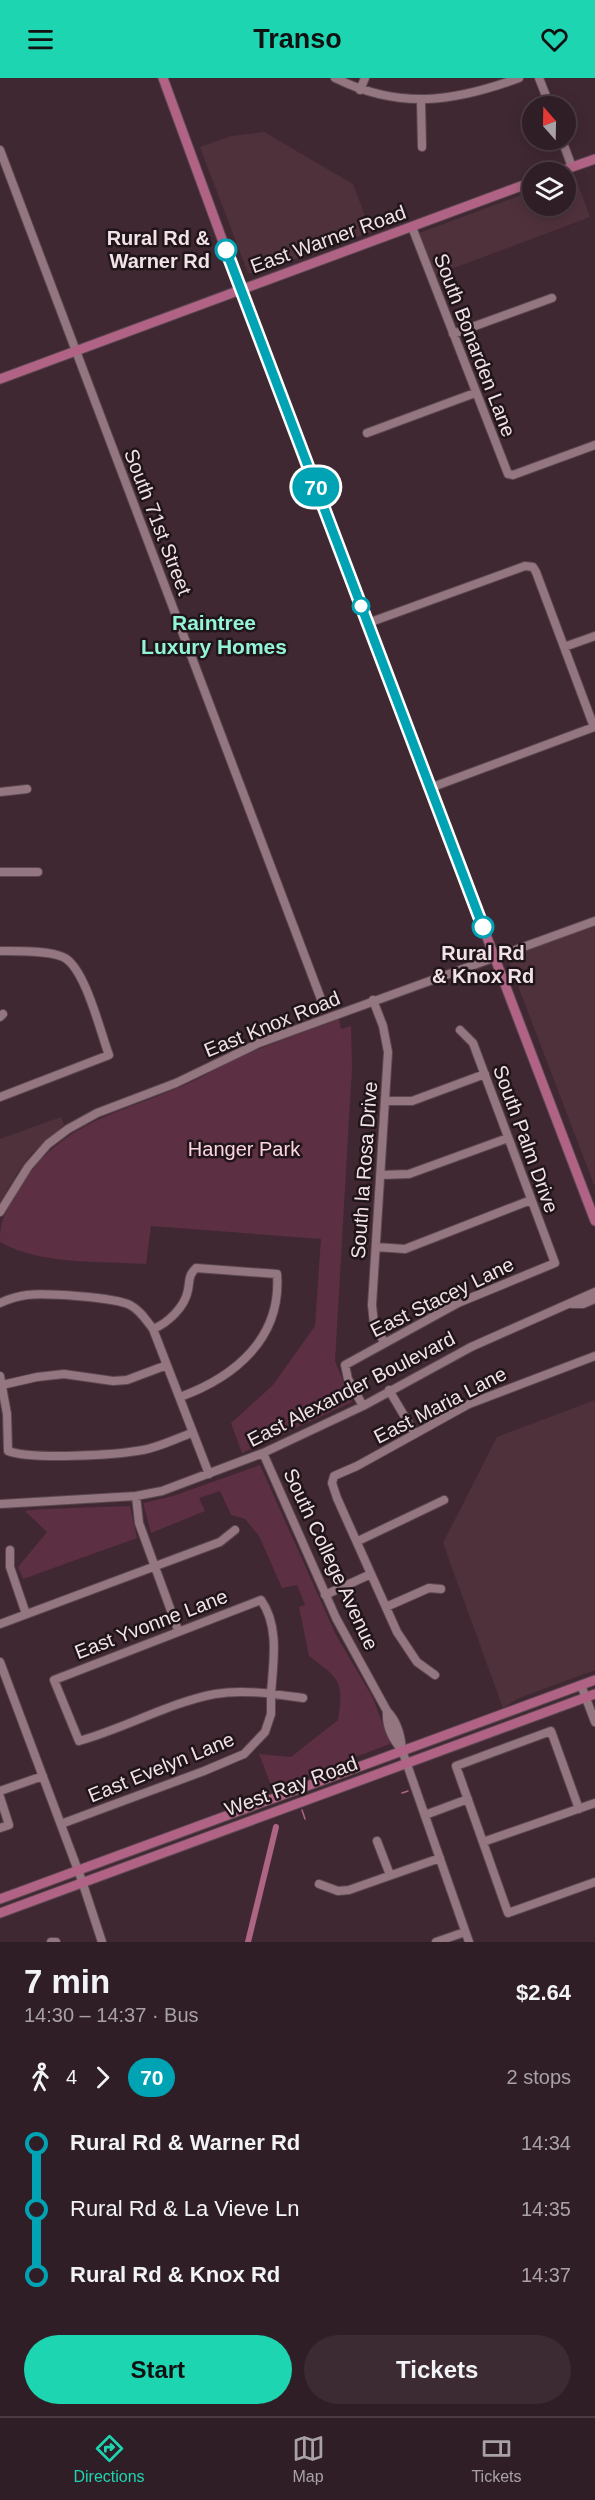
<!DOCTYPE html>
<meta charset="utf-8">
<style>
:root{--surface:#301e26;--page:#3c2b32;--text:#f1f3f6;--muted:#a8a2a7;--line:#4b3c43;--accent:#1dd5b1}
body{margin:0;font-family:Arial,sans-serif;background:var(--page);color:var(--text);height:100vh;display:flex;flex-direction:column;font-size:22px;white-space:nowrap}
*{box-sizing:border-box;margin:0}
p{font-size:20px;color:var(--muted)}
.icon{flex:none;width:33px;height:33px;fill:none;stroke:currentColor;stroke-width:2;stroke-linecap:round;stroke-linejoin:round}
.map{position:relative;height:1864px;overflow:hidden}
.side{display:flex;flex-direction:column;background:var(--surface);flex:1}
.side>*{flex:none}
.badge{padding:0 12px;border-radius:20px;font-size:21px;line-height:39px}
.needle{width:39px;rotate:340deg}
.buttons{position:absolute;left:522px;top:18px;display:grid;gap:12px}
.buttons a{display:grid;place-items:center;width:54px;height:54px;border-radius:50%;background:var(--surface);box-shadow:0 3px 15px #0003,0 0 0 2px var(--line);font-size:30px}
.map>.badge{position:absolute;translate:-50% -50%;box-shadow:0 0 0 3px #fff}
.legs{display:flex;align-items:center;gap:9px;height:66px;padding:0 24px;font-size:20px}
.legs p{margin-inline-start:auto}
.head{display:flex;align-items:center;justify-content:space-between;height:102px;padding:0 24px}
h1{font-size:33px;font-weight:700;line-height:45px}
.action{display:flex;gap:12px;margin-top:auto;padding:12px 24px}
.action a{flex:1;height:69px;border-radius:36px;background:var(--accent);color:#111;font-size:24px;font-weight:700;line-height:69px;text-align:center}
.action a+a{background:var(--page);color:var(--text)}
ul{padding:0 24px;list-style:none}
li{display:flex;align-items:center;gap:21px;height:66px;font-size:22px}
li i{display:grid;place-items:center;width:9px;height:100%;margin:0 8px;background:currentColor}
li i::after{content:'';width:15px;height:15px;margin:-8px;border:4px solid;border-radius:50%;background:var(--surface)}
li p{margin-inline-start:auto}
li:first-child i{background:linear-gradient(#0000 50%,currentColor 0)}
li:last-child i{background:linear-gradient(currentColor 50%,#0000 0)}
header{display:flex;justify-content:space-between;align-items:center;height:78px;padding:0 24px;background:var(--accent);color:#111;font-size:27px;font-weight:700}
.tabs{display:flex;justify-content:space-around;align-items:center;height:84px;border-top:2px solid var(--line);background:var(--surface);font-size:16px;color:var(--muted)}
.tabs a{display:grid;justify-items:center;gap:3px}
.tabs .on{color:var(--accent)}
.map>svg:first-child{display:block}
.built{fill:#4f313c}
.green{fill:#5c2f42}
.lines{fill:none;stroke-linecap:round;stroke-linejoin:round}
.stream{stroke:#ac6582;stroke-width:1.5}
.canal{stroke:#ac6582;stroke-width:6}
.minor-casing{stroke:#5b474f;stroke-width:10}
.major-casing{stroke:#5b474f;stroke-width:11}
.minor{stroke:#947681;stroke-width:8}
.major{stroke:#b16386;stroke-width:9}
.line-1-casing{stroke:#fff;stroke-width:14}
.line-1{stroke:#00a3b4;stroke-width:9}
.stop-1-dot{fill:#fff;stroke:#00a3b4;stroke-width:3}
.labels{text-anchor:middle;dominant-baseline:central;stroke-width:5;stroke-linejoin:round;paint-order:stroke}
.stop-label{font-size:20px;font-weight:bold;fill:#f2e2e7;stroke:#201519;text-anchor:end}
.street-label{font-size:20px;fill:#f2e2e7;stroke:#201519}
.park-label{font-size:20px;fill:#fdd3e2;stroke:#201519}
.neighbourhood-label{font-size:21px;font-weight:bold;fill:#93f4d9;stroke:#201519}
</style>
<header><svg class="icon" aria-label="menu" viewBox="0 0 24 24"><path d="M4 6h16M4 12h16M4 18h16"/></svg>Transo<svg class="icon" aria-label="heart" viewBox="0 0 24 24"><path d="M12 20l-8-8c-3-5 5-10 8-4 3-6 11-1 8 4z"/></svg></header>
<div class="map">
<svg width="595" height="1864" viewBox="0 0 595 1864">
<rect width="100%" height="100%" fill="#402832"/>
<!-- built -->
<path class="built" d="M264 54 353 106 371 154 255 195H248L200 69 232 58Z
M575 98 590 139 427 200 411 158 532 113V128H566V101Z
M595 847V1109L507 879Z
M61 1039 64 1047 32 1075 19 1092 0 1124V1061Z
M595 1322V1592L519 1620 503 1630 443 1465 497 1359Z"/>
<!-- green -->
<path class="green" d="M339 941 341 951 351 948 352 989 335 1283 352 1324 242 1375 231 1345 273 1307 315 1248 321 1161 151 1148 146 1186C101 1183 39 1187 0 1164 0 1139 6 1135 18 1114 59 1042 119 1037 187 1006 203 999 217 990 232 983 267 966 304 955 339 941Z
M260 1387 336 1557 373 1620 390 1666 272 1710 259 1676 291 1679 338 1642C344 1603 340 1601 309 1578L299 1529 305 1527 297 1507 282 1510 259 1458 245 1441 231 1437 220 1413 199 1420 205 1433 151 1455 143 1425 173 1418Z
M130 1428 137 1460 23 1501 18 1489 47 1454 25 1433 0 1435 44 1431Z"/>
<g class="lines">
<!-- stream -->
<path class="stream" d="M402 1715 408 1713
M302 1732 305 1741"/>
<!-- canal -->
<path class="canal" d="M248 1864 276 1749"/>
<defs>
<path id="minor" d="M335 0C400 32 453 24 519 0
M539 0 550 28
M360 12 365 0
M421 23 422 69
M562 62 572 89
M0 72 324 929
M412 149 508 396 513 397 595 367
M453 256 552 220
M367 355 475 315
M368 545 525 488 533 489 536 494 594 649 430 710
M564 569 595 558
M0 714 27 711
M0 794H38
M0 873C16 873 51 872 65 880 86 893 100 953 109 977L0 1019
M373 922 383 948 388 974 372 1227 374 1246 384 1264
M0 939 3 936
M386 1023H412L485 996
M381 1097 409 1096 508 1060
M0 1134 28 1089 48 1066 68 1051 97 1035 176 1005 259 965 595 843
M376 1169 405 1171 531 1122
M0 1225C9 1221 17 1218 27 1217 45 1215 114 1219 130 1227 140 1232 146 1242 153 1251L209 1396
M572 1226H583L595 1221
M153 1251C168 1245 185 1229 188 1212 190 1202 188 1198 196 1190L277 1196C282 1260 235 1299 180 1319
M0 1298 7 1336 8 1373C31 1382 116 1377 143 1372 160 1369 177 1360 192 1355
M2 1307 37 1299 64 1296 113 1303 127 1302 167 1287
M389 1312 415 1356
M363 1328 348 1301 345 1287 458 1225 555 1185 473 965 460 952
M263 1375 336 1540 387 1633C397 1643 401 1658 402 1672L469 1864
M136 1418 139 1445 178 1552
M0 1426 136 1418 162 1413 263 1375 363 1328 471 1269 595 1214
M358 1463 444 1422
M10 1472V1489L26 1536
M325 1517 371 1496
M386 1529 429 1510 441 1511
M0 1546 220 1464 235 1452
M0 1584 82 1803 102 1864
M435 1597 417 1584 397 1554 337 1420 332 1405 334 1398 357 1388 469 1326 595 1278
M581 1607 595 1644
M387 1633C386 1647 392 1661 402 1672
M0 1713 43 1698
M0 1719 9 1747 0 1750
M579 1731 551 1653 456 1688 508 1835 595 1804
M425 1737 468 1721
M61 1746 204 1693 244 1676 265 1654 271 1636V1616C273 1585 280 1549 261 1522L54 1602 79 1663C123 1651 171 1624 215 1616 244 1611 274 1616 303 1620
M377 1763 390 1797
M483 1764 595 1725
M319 1806 338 1813 349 1812 440 1780
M51 1864H56
M436 1864 465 1854"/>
<path id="major" d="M163 0 241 213 595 1143
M558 94 595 81
M0 301 532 104
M0 1821 595 1602
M0 1835 595 1616"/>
</defs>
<!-- minor casing -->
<use href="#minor" class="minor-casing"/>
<!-- major casing -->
<use href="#major" class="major-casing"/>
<!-- minor -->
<use href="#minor" class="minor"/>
<!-- major -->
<use href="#major" class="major"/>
</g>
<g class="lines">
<defs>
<path id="line-1" d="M226 172 483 849"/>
</defs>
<!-- line-1 casing -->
<use href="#line-1" class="line-1-casing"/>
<!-- line-1 -->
<use href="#line-1" class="line-1"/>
</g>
<!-- markers -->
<g class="stop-1-dot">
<circle cx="226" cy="172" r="10"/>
<circle cx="361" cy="528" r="8"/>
<circle cx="483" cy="849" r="10"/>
</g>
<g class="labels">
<!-- stop labels -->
<g class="stop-label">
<text x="210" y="160">Rural Rd &amp;<tspan x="210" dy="23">Warner Rd</tspan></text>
<text x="483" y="875" text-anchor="middle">Rural Rd<tspan x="483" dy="23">&amp; Knox Rd</tspan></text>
</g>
<!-- street labels -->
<g class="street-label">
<text transform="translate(328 161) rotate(-20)">East Warner Road</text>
<text transform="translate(475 267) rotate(69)">South Bonarden Lane</text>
<text transform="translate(158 444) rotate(69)">South 71st Street</text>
<text transform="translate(272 946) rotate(-22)">East Knox Road</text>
<text transform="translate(526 1061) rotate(70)">South Palm Drive</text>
<text transform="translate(364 1092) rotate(-86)">South la Rosa Drive</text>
<text transform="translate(442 1219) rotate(-26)">East Stacey Lane</text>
<text transform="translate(351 1311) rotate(-27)">East Alexander Boulevard</text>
<text transform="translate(440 1327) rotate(-27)">East Maria Lane</text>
<text transform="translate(331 1481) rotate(65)">South College Avenue</text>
<text transform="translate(151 1546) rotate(-21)">East Yvonne Lane</text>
<text transform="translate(161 1689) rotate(-22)">East Evelyn Lane</text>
<text transform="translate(291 1708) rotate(-20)">West Ray Road</text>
</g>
<!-- park labels -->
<g class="park-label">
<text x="244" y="1071">Hanger Park</text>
</g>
<!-- neighbourhood labels -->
<g class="neighbourhood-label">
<text x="214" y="544">Raintree<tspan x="214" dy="24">Luxury Homes</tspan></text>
</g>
</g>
</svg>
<div class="buttons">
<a><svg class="needle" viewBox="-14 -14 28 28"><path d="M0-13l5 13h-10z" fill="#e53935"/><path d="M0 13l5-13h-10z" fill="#a8a2a7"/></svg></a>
<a><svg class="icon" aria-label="layers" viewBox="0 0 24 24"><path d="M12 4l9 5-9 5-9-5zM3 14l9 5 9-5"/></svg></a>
</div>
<b class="badge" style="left:316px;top:409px;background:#00a3b4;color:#fff">70</b>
</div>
<section class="side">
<div class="head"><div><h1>7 min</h1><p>14:30 – 14:37 · Bus</p></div><b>$2.64</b></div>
<div class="legs"><svg class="icon" aria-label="walk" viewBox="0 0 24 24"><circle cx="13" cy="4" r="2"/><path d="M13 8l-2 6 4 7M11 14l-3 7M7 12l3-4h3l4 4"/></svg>4<svg class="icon" aria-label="forward" viewBox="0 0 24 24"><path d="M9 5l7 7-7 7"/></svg><b class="badge" style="background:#00a3b4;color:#fff">70</b><p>2 stops</p></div>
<ul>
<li><i style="color:#00a3b4"></i><b>Rural Rd &amp; Warner Rd</b><p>14:34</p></li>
<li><i style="color:#00a3b4"></i><span>Rural Rd &amp; La Vieve Ln</span><p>14:35</p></li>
<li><i style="color:#00a3b4"></i><b>Rural Rd &amp; Knox Rd</b><p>14:37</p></li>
</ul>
<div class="action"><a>Start</a><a>Tickets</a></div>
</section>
<nav class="tabs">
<a class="on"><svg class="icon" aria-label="directions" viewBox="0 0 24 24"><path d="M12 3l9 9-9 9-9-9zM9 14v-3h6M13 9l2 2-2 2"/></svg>Directions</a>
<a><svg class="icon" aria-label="map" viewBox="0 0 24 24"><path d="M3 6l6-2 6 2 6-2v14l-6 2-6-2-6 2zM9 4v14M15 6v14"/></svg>Map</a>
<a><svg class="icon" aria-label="tickets" viewBox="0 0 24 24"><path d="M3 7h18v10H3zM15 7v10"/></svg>Tickets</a>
</nav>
